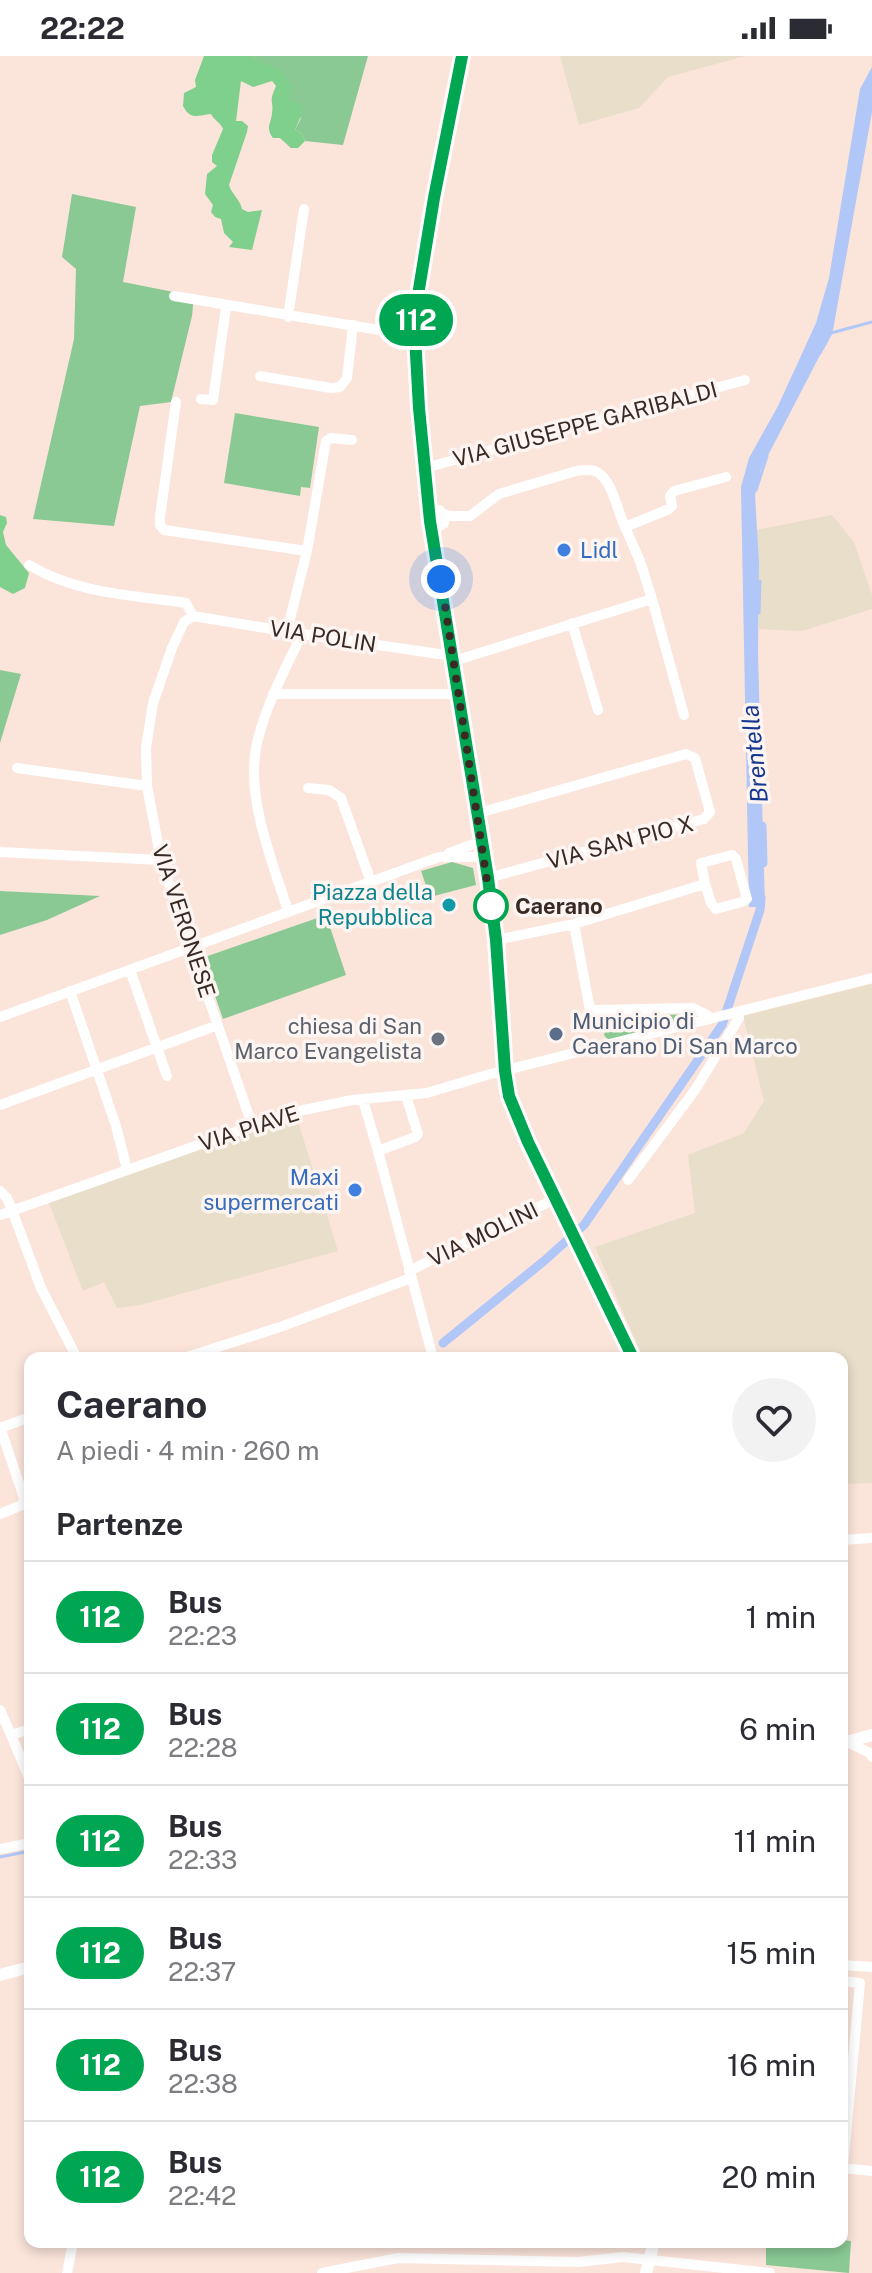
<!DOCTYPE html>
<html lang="it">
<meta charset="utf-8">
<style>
:root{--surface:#fff;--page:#f2f2f3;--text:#2b2b33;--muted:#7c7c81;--line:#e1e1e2}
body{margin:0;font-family:"Public Sans",sans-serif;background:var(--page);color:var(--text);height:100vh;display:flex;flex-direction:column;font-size:30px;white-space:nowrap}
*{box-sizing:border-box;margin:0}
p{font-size:26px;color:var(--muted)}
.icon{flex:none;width:44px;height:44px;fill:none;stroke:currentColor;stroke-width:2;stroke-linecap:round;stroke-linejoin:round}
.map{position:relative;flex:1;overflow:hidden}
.panel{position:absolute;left:24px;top:1296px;width:824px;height:896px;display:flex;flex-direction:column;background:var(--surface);border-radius:16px;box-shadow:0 4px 12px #0003}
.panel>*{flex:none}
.badge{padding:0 16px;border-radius:26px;font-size:28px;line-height:52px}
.you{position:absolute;width:40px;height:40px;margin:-20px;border:6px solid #fff;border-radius:50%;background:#1a73e8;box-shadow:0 0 0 12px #1a73e833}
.map>.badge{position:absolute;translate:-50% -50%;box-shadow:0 0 0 4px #fff}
h2{padding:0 32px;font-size:30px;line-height:72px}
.round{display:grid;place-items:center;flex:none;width:84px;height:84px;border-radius:42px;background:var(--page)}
.head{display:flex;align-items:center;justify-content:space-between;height:136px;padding:0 32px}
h1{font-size:38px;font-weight:700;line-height:60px}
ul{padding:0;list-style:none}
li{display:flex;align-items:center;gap:24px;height:112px;padding:0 32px;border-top:2px solid var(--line)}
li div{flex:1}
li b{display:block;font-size:30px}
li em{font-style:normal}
li .badge{min-width:88px;font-weight:700;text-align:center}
.status{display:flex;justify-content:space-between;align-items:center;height:56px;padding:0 40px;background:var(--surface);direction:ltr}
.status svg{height:22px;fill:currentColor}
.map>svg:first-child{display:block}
.industrial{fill:#e8dec9}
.green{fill:#8ac994}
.forest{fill:#7fcf8d}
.water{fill:#b0c7f8}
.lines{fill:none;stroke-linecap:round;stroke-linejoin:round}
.stream{stroke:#b0c7f8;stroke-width:3}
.canal{stroke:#b0c7f8;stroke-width:9}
.minor{stroke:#fff;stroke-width:10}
.major{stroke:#fff;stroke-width:12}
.line-casing{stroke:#fff;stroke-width:18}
.line{stroke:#00a651;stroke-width:12}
.walk{stroke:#392a24;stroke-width:8;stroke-dasharray:0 14.4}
.shop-dot{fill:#3f7fe0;stroke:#fdf5f1;stroke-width:3}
.culture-dot{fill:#0f9aa8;stroke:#fdf5f1;stroke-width:3}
.stop-dot{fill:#fff;stroke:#00a651;stroke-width:4}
.service-dot{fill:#5c6f8a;stroke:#fdf5f1;stroke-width:3}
.worship-dot{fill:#6b7280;stroke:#fdf5f1;stroke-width:3}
.labels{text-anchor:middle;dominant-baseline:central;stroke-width:7;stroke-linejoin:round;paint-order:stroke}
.street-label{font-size:22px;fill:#392a24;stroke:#fdf5f1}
.shop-label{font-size:22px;fill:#366cbe;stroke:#fdf5f1;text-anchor:start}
.culture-label{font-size:22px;fill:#0d838f;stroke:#fdf5f1;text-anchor:end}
.stop-label{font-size:22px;font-weight:bold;fill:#392a24;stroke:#fdf5f1;text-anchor:start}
.service-label{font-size:22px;fill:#4e5e75;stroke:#fdf5f1;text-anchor:start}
.worship-label{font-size:22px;fill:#5b616d;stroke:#fdf5f1;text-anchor:end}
.water-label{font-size:24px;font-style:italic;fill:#163790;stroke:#fdf5f1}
</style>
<div class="status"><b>22:22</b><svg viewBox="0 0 49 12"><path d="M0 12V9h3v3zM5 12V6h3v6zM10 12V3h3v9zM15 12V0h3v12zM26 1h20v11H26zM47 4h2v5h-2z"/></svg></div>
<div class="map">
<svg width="872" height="2217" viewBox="0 0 872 2217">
<rect width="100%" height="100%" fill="#fbe4da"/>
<!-- industrial -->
<path class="industrial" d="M560 0H745L668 21 639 52 579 69Z
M832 459 854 486 872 539V553L802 575 759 573 757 474Z
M872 928V1427L842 1428V1302H643L595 1191 695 1157 688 1099 744 1077 764 1045 743 960Z
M297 1062 338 1195 140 1249 117 1252 104 1226 83 1235 49 1147 231 1081Z"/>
<!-- green -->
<path class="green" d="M253 0H368L343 89 305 85 301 77 295 74 301 62 287 44 283 21 275 11 261 9Z
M72 138 136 151 123 226 194 240 192 260 171 346 140 350 114 470 33 463 74 283 76 213 62 201Z
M235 357 319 371 310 432 301 431 300 440 224 427Z
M0 614 21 618 0 687Z
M452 806 473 812 476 829 430 841 421 815Z
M0 835 100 840 47 864 0 879Z
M326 859 346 919 223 963 202 902Z
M688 958 686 965 608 984 604 979 607 971 601 967 602 962Z
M842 2184 851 2185 849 2217 766 2209V2186H842Z"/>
<!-- forest -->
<path class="forest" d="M204 0H253C263 12 270 6 279 13 283 17 289 26 292 31L288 44 301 49 303 55 295 74 301 77 305 85 298 92H291L280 82H273C265 71 271 69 272 57 274 44 268 48 276 30L272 25 253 31 241 25 236 65H242L248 70 247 76 229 129C232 139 240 143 242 153L248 156 262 154 252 194 229 191 233 186 224 177 221 163 215 161 211 156 213 149 205 138 207 118 217 110 212 106V99L223 73C220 66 214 64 211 58 198 59 191 65 183 50L184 37 196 31 195 24Z
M0 459 6 461 7 467 3 476 6 489 29 517 25 532 13 538 0 531Z"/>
<!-- water -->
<path class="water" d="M872 11V56L833 274 761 413 755 439 759 507 758 598 765 851H749L741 431 749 402 778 350 816 267 829 222 860 33Z"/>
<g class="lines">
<!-- stream -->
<path class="stream" d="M820 297 831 277 872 266
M756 434 767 400
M759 557 760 525
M0 1801 30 1795"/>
<!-- canal -->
<path class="canal" d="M762 770 763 807
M443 1287 544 1205 584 1169 722 969 760 854 761 842
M423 1302 424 1301"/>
<!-- minor -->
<path class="minor" d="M174 240 415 280
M288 261 304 153
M260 320 331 332 340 331 347 322 353 269
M201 343 213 344 226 251
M176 346 160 461V469L164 474 307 495
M425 412 745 324
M441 457 449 460H470L499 438 576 415C582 414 592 413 597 416 613 425 617 455 625 471
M29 509C77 538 132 539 186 547L193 560
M652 543 684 659
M572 567 598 654
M287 575 307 495 326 385 331 382 352 384
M454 605 652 543 640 505 625 471 669 453 672 450 670 440 674 435 726 421
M273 638H459
M17 712 147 730
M308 732 329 734 341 742 371 826
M479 757 686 698 695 702 710 756 704 763 488 822
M0 796 161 804
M449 797 482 785
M288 855C272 804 245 741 257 687 266 649 285 613 302 578
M574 868 590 954 693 952 707 959 708 963
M496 884 574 868 705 828 711 847 716 853 742 846 747 843 736 803 732 799 701 807 705 828
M130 914 167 1020
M70 935 116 1070 127 1113
M0 961 439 801H485
M363 1044 378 1095 415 1081 418 1078 406 1040
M0 1049 218 969
M252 1069 161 804 147 730 146 692 153 647 172 592 184 566 193 560 302 578 453 600
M378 1095 433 1302
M628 1124 695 1034 739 962 737 956
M0 1135 7 1142 12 1154 41 1232 77 1302
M0 1159 289 1057 352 1044 427 1037 487 1019 872 922
M409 1215 557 1142
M184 1302 283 1270 411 1222
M0 1372 30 1361
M0 1458 22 1449 24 1442 0 1371
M842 1484 872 1482
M0 1654 11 1679 30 1673
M11 1679 30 1724
M847 1686 870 1697 872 1701
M0 1793 30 1787
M842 1909 872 1911
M842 1925 860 1927 843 2112
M842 2112 872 2115
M67 2217 73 2186
M322 2217 398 2202 578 2206 623 2201 770 2217"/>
<!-- major -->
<path class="major" d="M462 0 434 142 419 233 415 280 419 352 430 465 488 822 496 884 505 1015 509 1040 528 1086 633 1302
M430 459 439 455 444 461 443 467 437 470 434 476
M842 1687 872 1679
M0 1919 30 1911
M646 2217 654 2186"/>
</g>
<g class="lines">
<defs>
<path id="line" d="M462 0 434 142 419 233 415 280 419 352 430 465 488 822 496 884 505 1015 509 1040 528 1086 633 1302"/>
</defs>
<!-- line casing -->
<use href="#line" class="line-casing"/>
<!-- line -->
<use href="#line" class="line"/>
<!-- walk -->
<path class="walk" d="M441 523 492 858 491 850"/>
</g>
<!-- markers -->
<g class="shop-dot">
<circle cx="564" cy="494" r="8"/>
<circle cx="355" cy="1134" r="8"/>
</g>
<circle class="culture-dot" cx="449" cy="849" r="8"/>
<circle class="stop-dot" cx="491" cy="850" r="16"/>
<circle class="service-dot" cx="556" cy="978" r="8"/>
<circle class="worship-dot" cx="438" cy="983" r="8"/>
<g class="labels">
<!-- street labels -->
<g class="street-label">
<text transform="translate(585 368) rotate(-15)">VIA GIUSEPPE GARIBALDI</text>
<text transform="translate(323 580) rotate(9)">VIA POLIN</text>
<text transform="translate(620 786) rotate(-15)">VIA SAN PIO X</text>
<text transform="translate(184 865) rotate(72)">VIA VERONESE</text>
<text transform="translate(249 1072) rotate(-18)">VIA PIAVE</text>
<text transform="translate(483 1178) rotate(-26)">VIA MOLINI</text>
</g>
<!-- shop labels -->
<g class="shop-label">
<text x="580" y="494">Lidl</text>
<text x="339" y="1121" text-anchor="end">Maxi<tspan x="339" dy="25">supermercati</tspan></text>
</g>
<!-- culture labels -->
<g class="culture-label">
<text x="433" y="836">Piazza della<tspan x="433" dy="25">Repubblica</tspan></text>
</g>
<!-- stop labels -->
<g class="stop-label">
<text x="515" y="850">Caerano</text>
</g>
<!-- service labels -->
<g class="service-label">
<text x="572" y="965">Municipio di<tspan x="572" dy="25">Caerano Di San Marco</tspan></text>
</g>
<!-- worship labels -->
<g class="worship-label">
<text x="422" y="970">chiesa di San<tspan x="422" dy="25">Marco Evangelista</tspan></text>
</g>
<!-- water labels -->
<g class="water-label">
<text transform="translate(754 698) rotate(-96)">Brentella</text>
</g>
</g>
</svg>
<div class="you" style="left:441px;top:523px"></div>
<b class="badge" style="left:416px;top:264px;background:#00a651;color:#fff">112</b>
<section class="panel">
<div class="head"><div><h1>Caerano</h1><p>A piedi · 4 min · 260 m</p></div><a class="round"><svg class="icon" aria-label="heart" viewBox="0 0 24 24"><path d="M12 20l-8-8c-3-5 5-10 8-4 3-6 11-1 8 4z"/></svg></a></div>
<h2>Partenze</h2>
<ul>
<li><span class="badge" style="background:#00a651;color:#fff">112</span><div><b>Bus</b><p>22:23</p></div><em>1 min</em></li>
<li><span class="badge" style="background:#00a651;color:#fff">112</span><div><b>Bus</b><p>22:28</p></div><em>6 min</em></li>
<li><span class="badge" style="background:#00a651;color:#fff">112</span><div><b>Bus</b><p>22:33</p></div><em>11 min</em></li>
<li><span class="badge" style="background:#00a651;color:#fff">112</span><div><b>Bus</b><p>22:37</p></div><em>15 min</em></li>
<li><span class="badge" style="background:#00a651;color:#fff">112</span><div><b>Bus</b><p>22:38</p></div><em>16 min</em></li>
<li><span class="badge" style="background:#00a651;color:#fff">112</span><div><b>Bus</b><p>22:42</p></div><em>20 min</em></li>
</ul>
</section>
</div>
